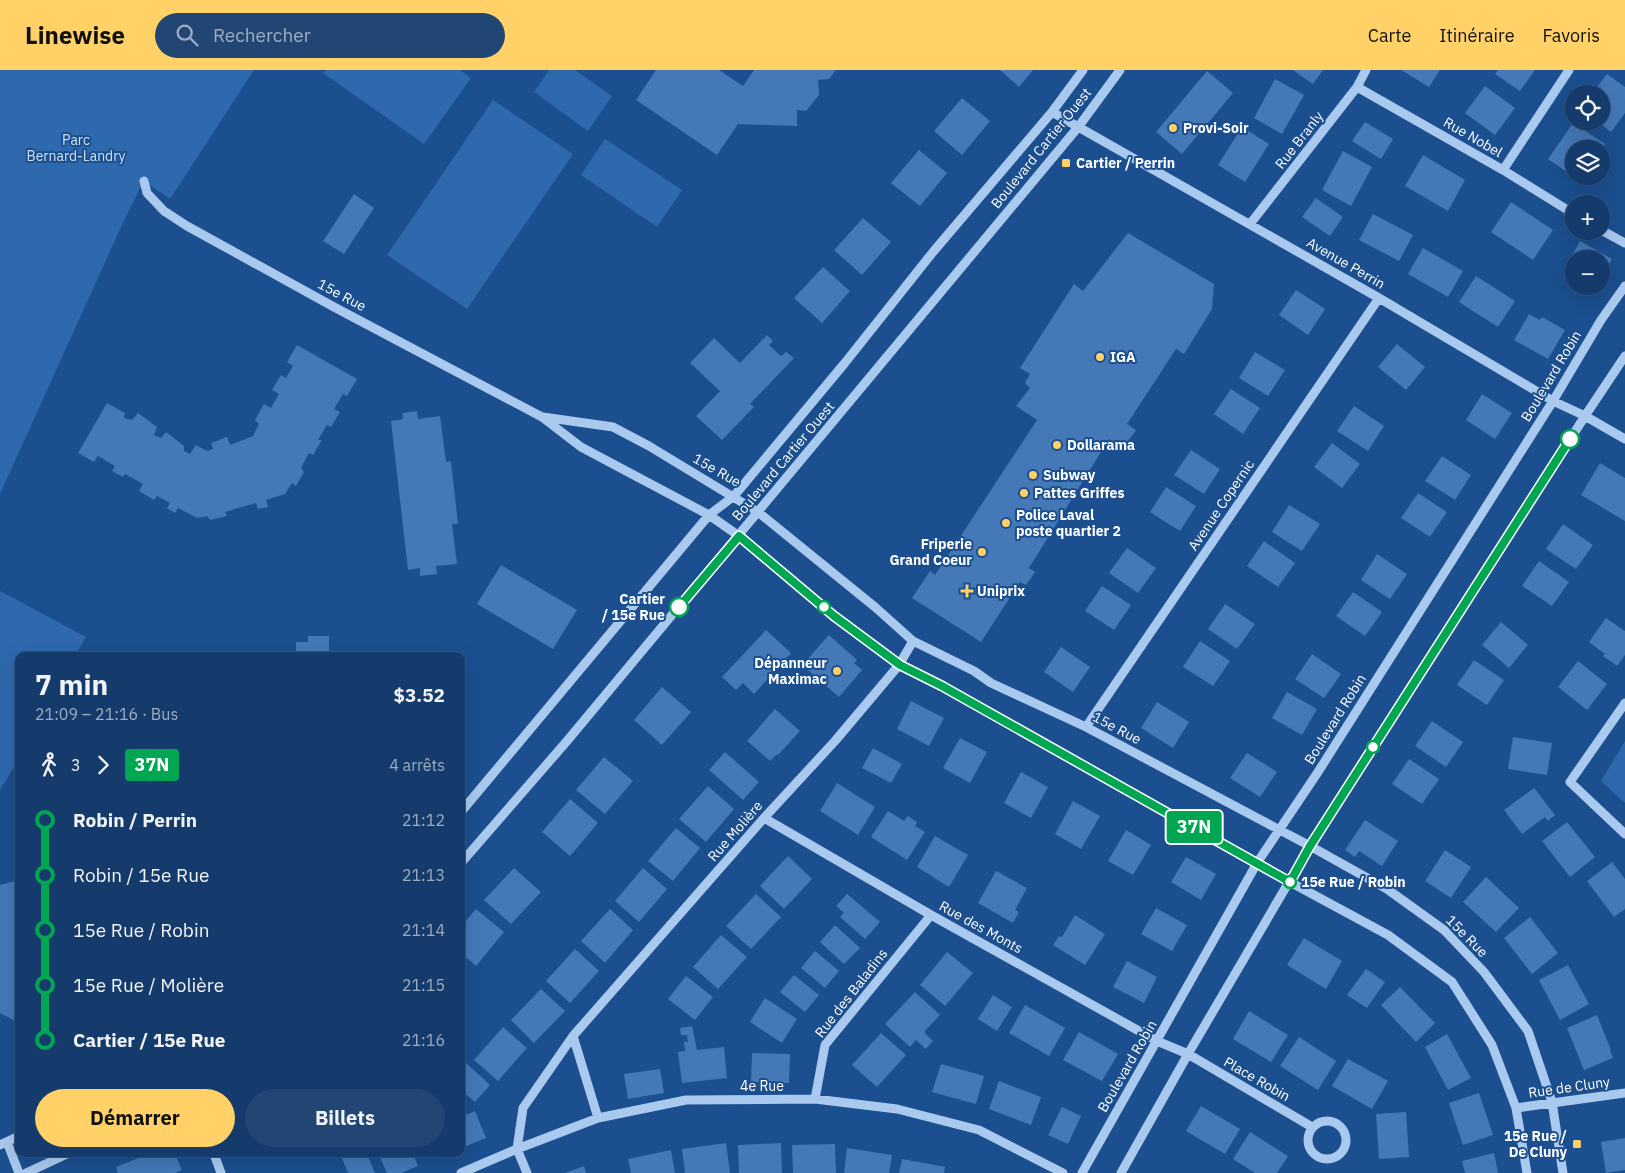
<!DOCTYPE html>
<html lang="fr">
<meta charset="utf-8">
<style>
:root{--surface:#143b6b;--page:#214673;--text:#f1f3f6;--muted:#9dadc1;--line:#33557e;--accent:#ffd166}
body{margin:0;font-family:"IBM Plex Sans",sans-serif;background:var(--page);color:var(--text);height:100vh;display:flex;flex-direction:column;font-size:19px;white-space:nowrap}
*{box-sizing:border-box;margin:0}
p{font-size:16px;color:var(--muted)}
.icon{flex:none;width:28px;height:28px;fill:none;stroke:currentColor;stroke-width:2;stroke-linecap:round;stroke-linejoin:round}
.map{position:relative;flex:1;overflow:hidden}
.drawer{position:absolute;left:15px;top:582px;width:450px;height:505px;display:flex;flex-direction:column;background:var(--surface);border-radius:10px;box-shadow:0 5px 20px #0002,0 0 0 1px var(--line)}
.drawer>*{flex:none}
.badge{padding:0 10px;border-radius:4px;font-size:18px;line-height:32px}
.controls{position:absolute;left:1565px;top:15px;display:grid;gap:10px}
.controls a{display:grid;place-items:center;width:45px;height:45px;border-radius:50%;background:var(--surface);box-shadow:0 5px 20px #0002,0 0 0 1px var(--line);font-size:25px}
.map>.badge{position:absolute;translate:-50% -50%;box-shadow:0 0 0 2px #fff}
.legs{display:flex;align-items:center;gap:8px;height:55px;padding:0 20px;font-size:16px}
.legs p{margin-inline-start:auto}
.overview{display:flex;align-items:center;justify-content:space-between;height:85px;padding:0 20px}
h1{font-size:28px;font-weight:800;line-height:38px}
.action{display:flex;gap:10px;margin-top:auto;padding:10px 20px}
.action a{flex:1;height:58px;border-radius:30px;background:var(--accent);color:#111;font-size:20px;font-weight:800;line-height:58px;text-align:center}
.action a+a{background:var(--page);color:var(--text)}
ul{padding:0 20px;list-style:none}
li{display:flex;align-items:center;gap:18px;height:55px;font-size:19px}
li i{display:grid;place-items:center;width:8px;height:100%;margin:0 6px;background:currentColor}
li i::after{content:'';width:12px;height:12px;margin:-6px;border:4px solid;border-radius:50%;background:var(--surface)}
li p{margin-inline-start:auto}
li:first-child i{background:linear-gradient(#0000 50%,currentColor 0)}
li:last-child i{background:linear-gradient(currentColor 50%,#0000 0)}
header{display:flex;align-items:center;gap:30px;box-sizing:border-box;height:70px;padding:0 25px;background:var(--accent);color:#111}
header strong{font-size:24px}
nav{display:flex;gap:28px;margin-inline-start:auto;font-size:18px}
.search{width:350px;height:45px;background:var(--page);display:flex;align-items:center;gap:12px;box-sizing:border-box;padding:0 18px;border-radius:28px;color:var(--muted);font-size:19px}
.map>svg:first-child{display:block}
.green{fill:#2e69ad}
.building{fill:#4478b7}
.lines{fill:none;stroke-linecap:round;stroke-linejoin:round}
.minor{stroke:#a9c9ee;stroke-width:9}
.line-1-casing{stroke:#fff;stroke-width:11}
.line-1{stroke:#00a651;stroke-width:8}
.poi-dot{fill:#ffd166;stroke:#1b4f8f;stroke-width:2}
.stop-1-dot{fill:#fff;stroke:#00a651;stroke-width:2.5}
.labels{text-anchor:middle;dominant-baseline:central;stroke-width:4;stroke-linejoin:round;paint-order:stroke}
.poi-label{font-size:14px;font-weight:bold;fill:#fff;stroke:#1b4f8f;text-anchor:start}
.street-label{font-size:14px;fill:#fff;stroke:#1b4f8f}
.park-label{font-size:14px;fill:#cfe3fa;stroke:#1b4f8f}
.stop-label{font-size:14px;font-weight:bold;fill:#fff;stroke:#1b4f8f;text-anchor:end}
</style>
<header>
<strong>Linewise</strong>
<div class="search"><svg class="icon" aria-label="search" viewBox="0 0 24 24"><circle cx="10" cy="10" r="6"/><path d="M15 15l6 6"/></svg>Rechercher</div>
<nav><a>Carte</a><a>Itinéraire</a><a>Favoris</a></nav>
</header>
<div class="map">
<svg width="1625" height="1103" viewBox="0 0 1625 1103">
<rect width="100%" height="100%" fill="#1b4f8f"/>
<!-- green -->
<path class="green" d="M0 0H254L170 129 144 111 126 146 0 424Z
M326 0H460L471 8 424 74 323 3Z
M549 0H575L612 26 588 61 534 22Z
M493 30 573 84 467 239 387 185Z
M605 69 682 120 657 157 581 105Z
M0 521 86 567 75 586H19V689L0 720Z
M1625 671V733L1601 711Z"/>
<!-- building -->
<path class="building" d="M656 0H719L743 16 754 0H836L829 9 818 10 819 25 806 41 797 40V56L738 54 717 85 636 30Z
M1000 0H1033L1019 17Z
M1293 0H1323L1313 14Z
M1401 0H1440L1429 17Z
M1498 0H1535L1520 21 1495 4Z
M1207 1 1233 23 1182 84 1156 62Z
M1607 4 1625 17V43L1611 62 1597 51H1601V24H1592Z
M1275 9 1304 25 1282 64 1254 48Z
M1485 16 1515 38 1495 65 1465 43Z
M962 28 990 51 962 85 934 61Z
M1365 52 1393 69 1381 89 1352 71Z
M1573 53 1605 74 1602 79H1574V106H1583L1580 111 1548 89Z
M1242 57 1269 74 1245 112 1218 95Z
M919 80 947 103 920 136 891 113Z
M1343 81 1372 97 1351 136 1322 120Z
M1423 85 1465 110 1448 141 1405 116Z
M354 124 374 138 344 184 323 171Z
M1316 128 1343 147 1330 166 1302 147Z
M1511 132 1553 160 1533 190 1491 162Z
M1373 144 1413 165 1399 191 1359 170Z
M863 148 891 172 862 205 834 180Z
M1128 163 1214 214 1212 239 1184 284 1176 279 1127 354 1136 360 1123 378 1109 369 1029 498 1035 502 1026 515 1020 512 981 572 912 528 930 501 935 505 1037 350 1016 336 1030 318 1025 313 1030 304 1020 298 1074 214 1083 221Z
M1580 171 1612 189 1601 208V189H1574V204L1565 199Z
M1423 178 1463 201 1448 227 1408 204Z
M823 197 850 221 822 253 794 228Z
M1476 206 1515 231 1498 257 1459 232Z
M1296 220 1325 239 1308 265 1279 245Z
M1529 244 1540 250 1542 247 1565 260 1548 289 1514 270Z
M767 265 773 271 769 275 781 286 786 282 794 288 750 334 754 337 722 370 696 346 720 321 690 293 714 268 740 293Z
M1397 274 1425 297 1406 320 1378 297Z
M297 275 357 309 347 326 343 324 334 339 340 342 331 357 327 355 318 370H322L313 385 309 383 301 398 304 402 296 416 292 413 285 424 266 430 268 437 258 439 256 433 225 442 227 446 210 450 207 446 197 448 178 438 175 443 167 438 170 433 157 426 154 430 139 421 143 414 125 404 123 407 112 401 115 396 98 386 94 392 78 383 107 333 125 343 124 348 132 350 138 343 157 357 154 365 161 368 166 362 184 376V381L190 384 196 375 207 381 213 379 211 373 227 367 230 375 253 366 259 354 255 350 264 334 271 338 279 324 272 320 281 305 286 308 293 296 287 292Z
M1255 282 1285 300 1268 326 1239 308Z
M1231 319 1260 338 1243 364 1214 344Z
M1482 324 1512 343 1495 369 1466 350Z
M1354 336 1384 356 1368 381 1337 361Z
M417 341 418 349 440 346 446 392 451 391 458 454H452L457 494 436 496 437 504 420 506V498L408 500 391 351 403 349V343Z
M1332 373 1360 394 1342 418 1314 397Z
M1191 380 1220 399 1204 424 1174 405Z
M1442 386 1471 405 1455 430 1425 411Z
M1600 393 1625 408V451L1581 425Z
M1166 417 1196 436 1180 461 1150 442Z
M1418 423 1447 442 1430 467 1401 448Z
M1289 435 1320 454 1302 481 1272 462Z
M1563 454 1593 475 1576 499 1546 479Z
M1264 471 1295 493 1278 517 1247 496Z
M1127 478 1156 498 1138 523 1109 503Z
M1377 484 1407 504 1390 529 1361 510Z
M1539 491 1569 512 1552 536 1522 516Z
M501 495 577 540 553 579 477 534Z
M1102 516 1131 535 1114 560 1085 541Z
M1353 522 1382 542 1365 566 1336 546Z
M1225 534 1255 554 1237 579 1208 559Z
M1606 548 1625 561V585L1617 596 1603 586 1605 584 1589 572Z
M1501 552 1528 575 1509 598 1482 575Z
M766 560 791 583 754 624 743 613 736 620 722 607Z
M829 565 857 590 854 593 862 600 839 627 802 595Z
M308 566H329V586H296V572H308Z
M1200 571 1230 591 1213 616 1183 597Z
M1061 577 1090 597 1073 622 1044 602Z
M1312 584 1341 604 1324 628 1295 609Z
M1474 590 1504 610 1487 635 1457 615Z
M1578 591 1607 614 1587 640 1558 617Z
M662 617 691 642 662 675 634 650Z
M1287 622 1317 639 1302 665 1272 648Z
M911 631 944 648 929 676 897 659Z
M1157 632 1189 652 1173 678 1141 658Z
M775 639 800 661 778 685 777 684 770 691 747 671Z
M1432 651 1463 672 1446 697 1415 676Z
M1513 667 1552 673 1547 705 1508 699Z
M960 668 987 682 970 713 943 698Z
M873 678 902 694 891 713 862 698Z
M725 682 759 712 743 730 709 700Z
M1247 683 1277 702 1260 727 1230 708Z
M604 687 633 711 605 744 576 720Z
M1409 689 1439 709 1422 734 1392 714Z
M1021 702 1048 717 1031 748 1004 733Z
M837 713 875 737 858 765 820 741Z
M708 716 734 739 706 772 679 749Z
M1534 718 1555 745 1548 751 1545 747 1522 764 1504 740Z
M570 729 598 753 570 786 542 762Z
M1073 731 1100 746 1081 779 1055 764Z
M888 741 904 751 908 746 917 752 915 756 925 762 907 790 871 767Z
M1365 750 1398 771 1382 796 1359 781 1355 787 1345 780Z
M1567 752 1595 787 1570 807 1542 771Z
M676 758 700 778 673 811 648 791Z
M1126 760 1151 775 1133 805 1108 791Z
M935 766 968 785 949 817 917 797Z
M1445 780 1471 797 1451 828 1425 811Z
M788 786 812 809 784 839 760 816Z
M1186 787 1216 804 1201 830 1171 812Z
M1612 792 1625 809V839L1614 847 1587 811Z
M514 798 541 822 511 854 484 830Z
M643 798 667 819 639 852 615 831Z
M996 801 1027 818 1015 840 1019 842 1013 853 978 833Z
M1486 807 1519 838 1496 862 1463 832Z
M19 810V953L0 943V815Z
M756 824 781 847 751 879 726 856Z
M847 824 880 852 865 869 840 847 844 843 836 836Z
M1156 838 1187 855 1172 881 1141 864Z
M476 839 504 862 476 896 461 883V856Z
M610 839 633 860 605 893 581 871Z
M1075 845 1105 864 1085 895 1053 875 1059 866 1062 867Z
M1530 847 1558 883 1532 904 1504 868Z
M835 855 860 878 844 894 820 872Z
M721 865 747 887 718 919 693 897Z
M1304 868 1342 891 1326 919 1287 895Z
M575 879 599 901 570 933 546 911Z
M815 881 839 901 825 918 801 898Z
M947 882 973 903 945 936 920 915Z
M1127 891 1157 907 1144 933 1113 917Z
M1568 895 1589 934 1560 950 1539 910Z
M1366 899 1385 912 1367 938 1347 925Z
M794 905 819 925 805 942 780 922Z
M686 906 713 927 695 950 668 929Z
M1400 917 1435 953 1416 972 1381 935Z
M541 919 565 941 534 973 511 950Z
M915 922 940 945 924 962 933 971 926 979 916 970 910 977 885 954Z
M993 925 1012 937 997 961 978 949Z
M765 928 797 949 782 973 750 952Z
M1025 935 1065 958 1049 986 1009 963Z
M1249 941 1288 965 1271 992 1233 969Z
M1597 945 1611 980H1610L1613 988 1584 1000 1567 958Z
M692 956 697 980 724 977 727 1008 682 1013 678 982 685 981 684 972H688L687 965H681L680 958Z
M503 957 527 978 498 1011 474 990Z
M1079 962 1118 984 1102 1011 1063 990Z
M881 963 906 985 877 1017 852 995Z
M1447 964 1471 1008 1448 1020 1425 977Z
M1299 967 1336 991 1318 1020 1280 996Z
M752 983 790 984 789 1013 751 1012Z
M1348 989 1388 1011 1372 1039 1332 1016Z
M466 993 490 1015 475 1032 461 1020V998Z
M941 994 984 1006 976 1034 932 1022Z
M660 999 664 1023 628 1029 624 1004Z
M999 1011 1041 1027 1031 1055 989 1039Z
M1479 1023 1493 1065 1463 1075 1449 1033Z
M1201 1036 1240 1059 1225 1084 1186 1061Z
M1062 1037 1081 1046 1068 1074 1048 1065Z
M475 1041 486 1068 461 1078V1047Z
M1406 1042 1409 1087 1379 1089 1376 1044Z
M1250 1062 1288 1086 1277 1103H1255L1233 1089Z
M1625 1068V1100L1606 1103 1601 1072Z
M726 1073 730 1103H685L682 1079Z
M781 1073 782 1103H739L738 1075Z
M835 1074 836 1103H793L792 1075Z
M847 1078 892 1085 889 1103H844Z
M671 1080 675 1103H631L628 1089Z
M1494 1083 1498 1103H1465L1462 1091Z
M146 1084H175L182 1100 175 1103H118L116 1097 141 1087 140 1086Z
M351 1084H367L375 1103H348L342 1088Z
M388 1084H413L418 1096 401 1103H387L380 1087Z
M902 1089 945 1097 944 1103H899Z
M584 1096 586 1103H565Z"/>
<g class="lines">
<!-- minor -->
<path class="minor" d="M1357 17 1503 100 1574 144
M1052 42 1379 228 1553 331 1585 346 1625 369
M1503 100 1569 0
M144 111 147 123 164 141 187 156 334 237 542 347 581 377 709 445 739 466 834 546 899 595 942 616 1290 812 1388 865 1452 912 1492 975 1516 1038 1527 1103
M1250 154 1357 17 1366 0
M1601 160 1625 173
M543 347 613 357 649 376 758 442 875 537 913 571 974 601 991 613 1086 657 1310 776 1387 819 1444 860 1484 902 1528 961 1552 1032 1563 1103
M1625 633 1570 712 1625 764
M1086 657 1379 228
M461 742 709 445 734 426 844 294 933 182 1052 42 1083 0
M764 748 931 845 1157 971 1188 984 1312 1057
M461 793 567 671 1079 56 1120 0
M573 966 598 1048
M815 1029 825 975 931 845
M1516 1038 1625 1023
M1308 1070a19 19 0 1 1 38 0a19 19 0 1 1-38 0Z
M7 1072 19 1103
M0 1075 19 1066
M214 1084 221 1103
M26 1103 67 1084
M461 1103 517 1079 598 1048 686 1030 815 1029 897 1039 979 1060 1063 1103
M527 1103 517 1079 523 1038 573 966 764 748 835 671 899 595 913 571
M1082 1103 1257 793 1318 702 1553 331 1601 250 1625 216
M1121 1103 1188 984 1310 776 1585 346 1625 286"/>
</g>
<g class="lines">
<defs>
<path id="line-1" d="M679 537 739 466 834 546 900 595 942 616 1290 812 1310 776 1570 369"/>
</defs>
<!-- line-1 casing -->
<use href="#line-1" class="line-1-casing"/>
<!-- line-1 -->
<use href="#line-1" class="line-1"/>
</g>
<!-- markers -->
<g class="poi-dot">
<circle cx="1173" cy="58" r="5"/>
<rect x="1061" y="88" width="10" height="10" rx="2.5"/>
<circle cx="1100" cy="287" r="5"/>
<circle cx="1057" cy="375" r="5"/>
<circle cx="1033" cy="405" r="5"/>
<circle cx="1024" cy="423" r="5"/>
<circle cx="1006" cy="453" r="5"/>
<circle cx="982" cy="482" r="5"/>
<path d="M964.5 513.5h5v5h5v5h-5v5h-5v-5h-5v-5h5z"/>
<circle cx="837" cy="601" r="5"/>
<rect x="1572" y="1069" width="10" height="10" rx="2.5"/>
</g>
<g class="stop-1-dot">
<circle cx="1570" cy="369" r="9"/>
<circle cx="679" cy="537" r="9"/>
<circle cx="824" cy="537" r="6"/>
<circle cx="1373" cy="677" r="6"/>
<circle cx="1290" cy="812" r="6"/>
</g>
<g class="labels">
<!-- poi labels -->
<g class="poi-label">
<text x="1183" y="58">Provi-Soir</text>
<text x="1076" y="93">Cartier / Perrin</text>
<text x="1110" y="287">IGA</text>
<text x="1067" y="375">Dollarama</text>
<text x="1043" y="405">Subway</text>
<text x="1034" y="423">Pattes Griffes</text>
<text x="1016" y="445">Police Laval<tspan x="1016" dy="16">poste quartier 2</tspan></text>
<text x="972" y="474" text-anchor="end">Friperie<tspan x="972" dy="16">Grand Coeur</tspan></text>
<text x="977" y="521">Uniprix</text>
<text x="827" y="593" text-anchor="end">Dépanneur<tspan x="827" dy="16">Maximac</tspan></text>
<text x="1567" y="1066" text-anchor="end">15e Rue /<tspan x="1567" dy="16">De Cluny</tspan></text>
</g>
<!-- street labels -->
<g class="street-label">
<text transform="translate(1473 67) rotate(30)">Rue Nobel</text>
<text transform="translate(1299 70) rotate(-52)">Rue Branly</text>
<text transform="translate(1041 78) rotate(-51)">Boulevard Cartier Ouest</text>
<text transform="translate(1346 193) rotate(30)">Avenue Perrin</text>
<text transform="translate(342 225) rotate(28)">15e Rue</text>
<text transform="translate(1551 306) rotate(-59)">Boulevard Robin</text>
<text transform="translate(783 391) rotate(-50)">Boulevard Cartier Ouest</text>
<text transform="translate(717 400) rotate(30)">15e Rue</text>
<text transform="translate(1221 435) rotate(-56)">Avenue Copernic</text>
<text transform="translate(1335 649) rotate(-58)">Boulevard Robin</text>
<text transform="translate(1117 658) rotate(28)">15e Rue</text>
<text transform="translate(735 761) rotate(-49)">Rue Molière</text>
<text transform="translate(981 857) rotate(29)">Rue des Monts</text>
<text transform="translate(1467 866) rotate(45)">15e Rue</text>
<text transform="translate(851 923) rotate(-52)">Rue des Baladins</text>
<text transform="translate(1127 996) rotate(-60)">Boulevard Robin</text>
<text transform="translate(1257 1009) rotate(30)">Place Robin</text>
<text x="762" y="1016">4e Rue</text>
<text transform="translate(1569 1017) rotate(-8)">Rue de Cluny</text>
</g>
<!-- park labels -->
<g class="park-label">
<text x="76" y="70">Parc<tspan x="76" dy="16">Bernard-Landry</tspan></text>
</g>
<!-- stop labels -->
<g class="stop-label">
<text x="665" y="529">Cartier<tspan x="665" dy="16">/ 15e Rue</tspan></text>
<text x="1301" y="812" text-anchor="start">15e Rue / Robin</text>
</g>
</g>
</svg>
<div class="controls">
<a><svg class="icon" aria-label="locate" viewBox="0 0 24 24"><circle cx="12" cy="12" r="6"/><path d="M12 2v4M12 18v4M2 12h4M18 12h4"/></svg></a>
<a><svg class="icon" aria-label="layers" viewBox="0 0 24 24"><path d="M12 4l9 5-9 5-9-5zM3 14l9 5 9-5"/></svg></a>
<a>+</a>
<a>−</a>
</div>
<b class="badge" style="left:1194px;top:757px;background:#00a651;color:#fff">37N</b>
<section class="drawer">
<div class="overview"><div><h1>7 min</h1><p>21:09 – 21:16 · Bus</p></div><b>$3.52</b></div>
<div class="legs"><svg class="icon" aria-label="walk" viewBox="0 0 24 24"><circle cx="13" cy="4" r="2"/><path d="M13 8l-2 6 4 7M11 14l-3 7M7 12l3-4h3l4 4"/></svg>3<svg class="icon" aria-label="forward" viewBox="0 0 24 24"><path d="M9 5l7 7-7 7"/></svg><b class="badge" style="background:#00a651;color:#fff">37N</b><p>4 arrêts</p></div>
<ul>
<li><i style="color:#00a651"></i><b>Robin / Perrin</b><p>21:12</p></li>
<li><i style="color:#00a651"></i><span>Robin / 15e Rue</span><p>21:13</p></li>
<li><i style="color:#00a651"></i><span>15e Rue / Robin</span><p>21:14</p></li>
<li><i style="color:#00a651"></i><span>15e Rue / Molière</span><p>21:15</p></li>
<li><i style="color:#00a651"></i><b>Cartier / 15e Rue</b><p>21:16</p></li>
</ul>
<div class="action"><a>Démarrer</a><a>Billets</a></div>
</section>
</div>
